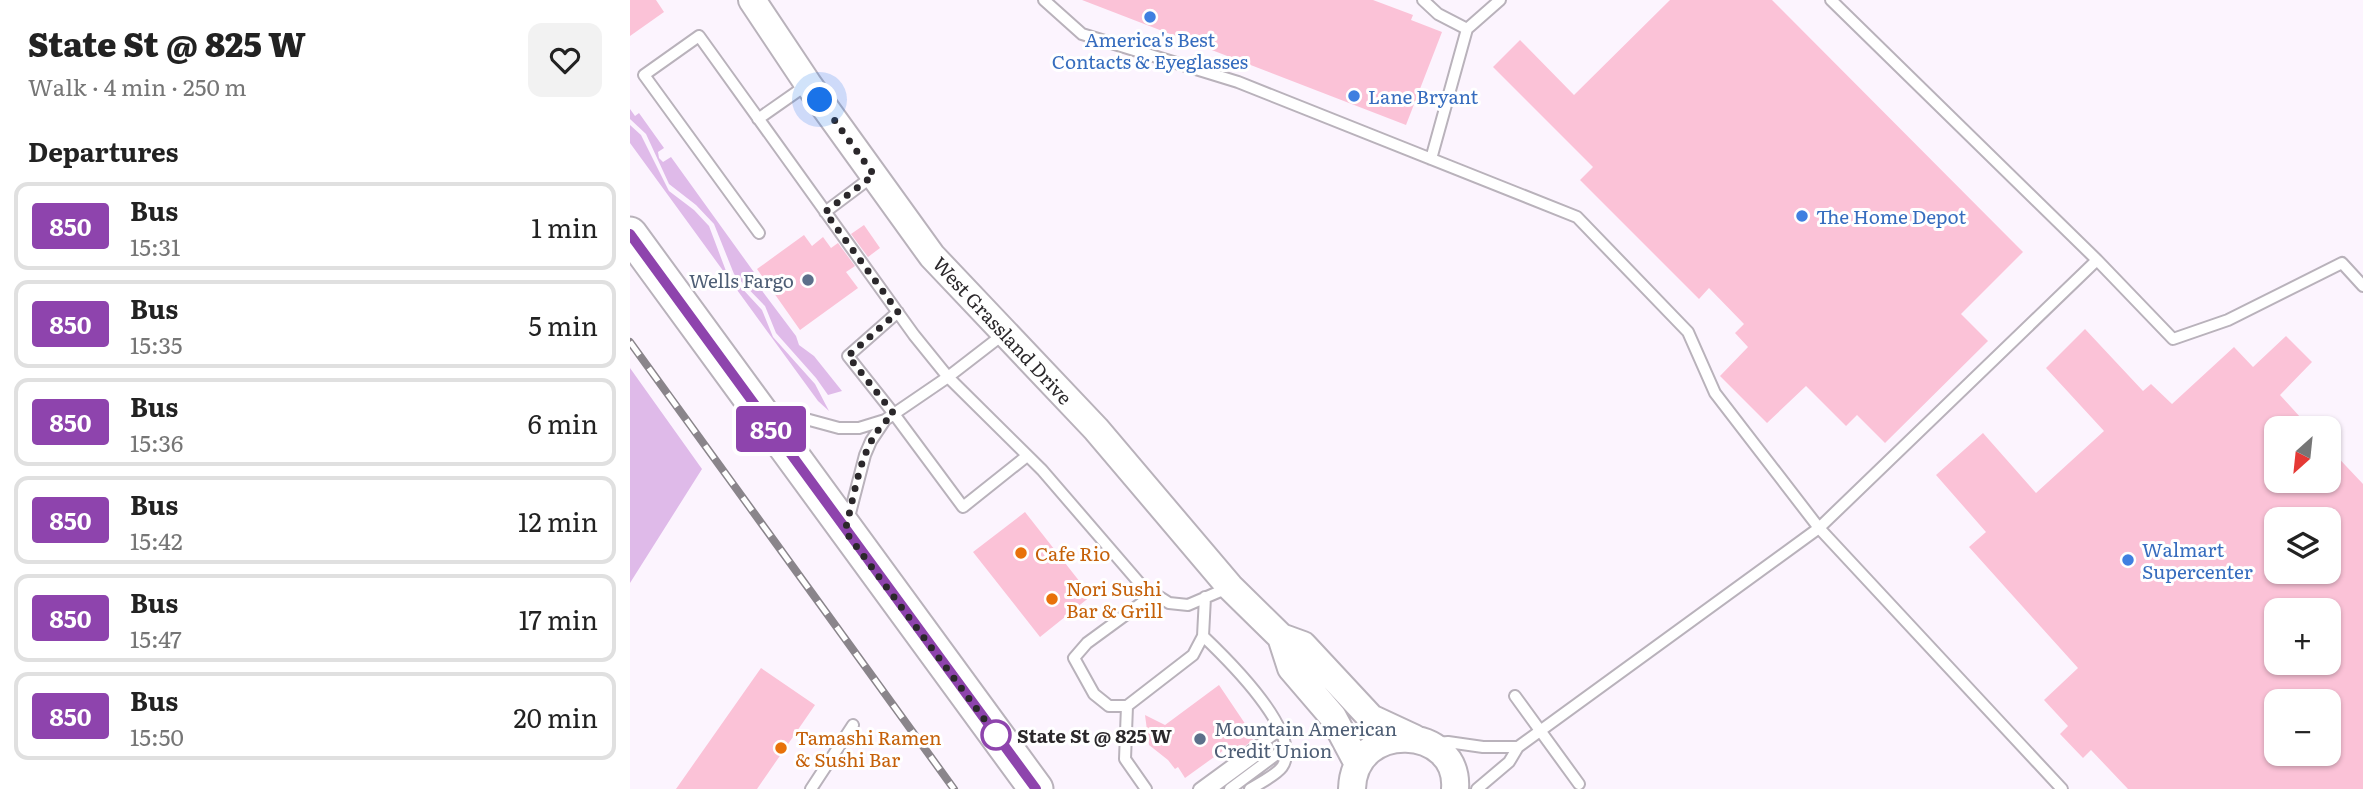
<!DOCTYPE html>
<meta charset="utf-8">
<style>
:root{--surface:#fff;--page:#f2f2f2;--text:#222;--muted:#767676;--line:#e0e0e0}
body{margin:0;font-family:Literata,serif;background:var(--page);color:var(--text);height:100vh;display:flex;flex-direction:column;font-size:26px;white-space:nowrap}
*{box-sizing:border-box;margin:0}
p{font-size:23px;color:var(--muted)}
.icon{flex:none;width:38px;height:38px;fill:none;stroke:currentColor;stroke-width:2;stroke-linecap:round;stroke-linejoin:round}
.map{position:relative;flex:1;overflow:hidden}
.drawer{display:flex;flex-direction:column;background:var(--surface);width:630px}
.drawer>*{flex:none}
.badge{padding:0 14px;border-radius:5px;font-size:24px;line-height:46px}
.needle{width:46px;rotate:207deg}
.buttons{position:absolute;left:1634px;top:416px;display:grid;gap:14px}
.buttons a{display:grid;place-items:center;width:77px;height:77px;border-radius:14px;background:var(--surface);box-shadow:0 2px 5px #0004;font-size:35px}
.you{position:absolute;width:35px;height:35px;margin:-18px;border:5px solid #fff;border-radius:50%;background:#1a73e8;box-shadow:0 0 0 10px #1a73e833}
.map>.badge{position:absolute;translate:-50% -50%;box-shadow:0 0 0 4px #fff}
h2{padding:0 28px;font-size:26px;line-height:63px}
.round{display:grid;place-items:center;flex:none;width:74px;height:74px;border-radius:14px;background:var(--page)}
.head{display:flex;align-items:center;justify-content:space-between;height:119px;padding:0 28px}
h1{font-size:33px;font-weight:800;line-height:52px}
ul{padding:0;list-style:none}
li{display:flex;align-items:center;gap:21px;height:88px;margin:0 14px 10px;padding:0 14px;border:4px solid var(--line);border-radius:14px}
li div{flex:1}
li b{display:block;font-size:26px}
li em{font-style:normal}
li .badge{min-width:77px;font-weight:700;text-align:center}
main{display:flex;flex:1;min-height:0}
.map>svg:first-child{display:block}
.green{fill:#dfbae9}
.building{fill:#fbc2d7;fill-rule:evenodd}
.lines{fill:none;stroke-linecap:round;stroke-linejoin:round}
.service-casing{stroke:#b9b2bb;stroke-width:14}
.tertiary-casing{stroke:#b9b2bb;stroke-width:30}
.primary-casing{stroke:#b9b2bb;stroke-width:37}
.service{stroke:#fff;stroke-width:10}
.tertiary{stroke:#fff;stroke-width:26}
.primary{stroke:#fff;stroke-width:33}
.rail-casing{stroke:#8a858b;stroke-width:8}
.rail{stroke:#fff;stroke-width:5;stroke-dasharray:16;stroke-linecap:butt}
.line-casing{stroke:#fff;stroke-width:16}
.line{stroke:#8e44ad;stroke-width:10}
.walk{stroke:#2b282b;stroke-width:7;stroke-dasharray:0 12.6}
.shop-dot{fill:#3f7fe0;stroke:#fff;stroke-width:2.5}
.service-dot{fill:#5c6f8a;stroke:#fff;stroke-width:2.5}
.food-dot{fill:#e8710a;stroke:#fff;stroke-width:2.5}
.stop-dot{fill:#fff;stroke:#8e44ad;stroke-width:3.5}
.labels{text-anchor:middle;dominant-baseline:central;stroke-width:6;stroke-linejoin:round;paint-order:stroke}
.shop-label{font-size:19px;fill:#366cbe;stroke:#fff;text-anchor:start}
.service-label{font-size:19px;fill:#4e5e75;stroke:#fff;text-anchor:end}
.street-label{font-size:19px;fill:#2b282b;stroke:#fff}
.food-label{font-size:19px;fill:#c56008;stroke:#fff;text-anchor:start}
.stop-label{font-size:19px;font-weight:bold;fill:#2b282b;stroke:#fff;text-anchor:start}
</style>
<main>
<section class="drawer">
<div class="head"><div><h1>State St @ 825 W</h1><p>Walk · 4 min · 250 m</p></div><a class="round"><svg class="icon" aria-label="heart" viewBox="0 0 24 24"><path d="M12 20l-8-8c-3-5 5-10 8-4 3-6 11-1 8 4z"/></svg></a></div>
<h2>Departures</h2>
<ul>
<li><span class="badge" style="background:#8e44ad;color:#fff">850</span><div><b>Bus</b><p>15:31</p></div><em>1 min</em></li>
<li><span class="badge" style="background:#8e44ad;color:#fff">850</span><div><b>Bus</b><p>15:35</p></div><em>5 min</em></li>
<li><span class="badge" style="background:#8e44ad;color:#fff">850</span><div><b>Bus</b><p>15:36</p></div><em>6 min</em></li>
<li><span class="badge" style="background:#8e44ad;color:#fff">850</span><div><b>Bus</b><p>15:42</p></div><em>12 min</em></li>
<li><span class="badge" style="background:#8e44ad;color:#fff">850</span><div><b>Bus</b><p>15:47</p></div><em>17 min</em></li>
<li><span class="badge" style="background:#8e44ad;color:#fff">850</span><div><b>Bus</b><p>15:50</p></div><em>20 min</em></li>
</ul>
</section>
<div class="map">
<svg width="1733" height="789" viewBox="0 0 1733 789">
<rect width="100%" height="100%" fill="#fcf4fe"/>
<!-- green -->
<path class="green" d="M0 109 5 116 9 113 34 148 28 152 29 158 33 162 41 157 126 275 124 280 166 336 169 345 184 356 212 391 198 395 186 378 146 333 135 306 104 274 84 224 66 205 39 184 16 134 0 119Z
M0 125 11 135 39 191 64 210 79 226 96 271 132 310 143 337 185 384 199 411 188 401 0 143Z
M0 368 72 469 0 583Z"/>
<!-- building -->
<path class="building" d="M0 0H26L34 12 0 36Z
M452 0H743L783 15 781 20 812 32 776 125Z
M1040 0H1142L1393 252 1331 314 1358 341 1255 443 1227 415 1216 426 1176 386 1137 423 1090 376 1118 347 1105 333 1114 324 1079 288 1069 299 950 180 963 167 863 67 890 40 944 95Z
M234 225 250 248 238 257 221 234Z
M174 235 182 246 193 237 201 248 208 243 225 266 216 272 228 288 170 330 127 269Z
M1455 329 1513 391 1521 384 1542 404 1604 347 1623 367 1656 336 1682 362 1650 395 1681 429H1647V481H1699V448L1733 484V789H1498L1461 750 1453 758 1430 734 1438 726 1414 700 1448 668 1339 547 1356 532 1306 475 1353 433 1406 493 1474 431 1416 368ZM1647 520H1699V572H1647ZM1647 611H1699V663H1647ZM1647 702H1699V754H1647Z
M395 512 461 596 410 637 343 552Z
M131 668 185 705 127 789H46Z
M589 685 620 731 618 732 623 740 604 754 598 747 555 778 548 767 545 769 538 760 519 745 515 715 535 725Z"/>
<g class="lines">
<defs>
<path id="service" d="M414 0 452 34 608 82 947 217 1058 332 1085 393 1189 528 1432 789
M793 0 808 14 837 29
M1201 0 1467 260 1543 339 1598 320 1712 263 1733 286
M128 119 178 84
M801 159 837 29 870 0
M195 212 243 176
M129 233 14 75 69 36 284 335 318 377 412 470 512 586 539 603 558 605 600 587
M268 312 218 356 264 414 333 507 397 456
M139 409 209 428H229L255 420
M218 521 235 455 241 441 255 420 318 377 375 333
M524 594 457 643 444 658 464 694 479 706H497L563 655 573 636 575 597
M573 636C595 657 675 734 652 767 646 775 629 784 620 789
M885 696 949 784
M497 706 495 759 516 789
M807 743 818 742 853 747H888
M181 789 223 725
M569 789 651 729
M581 789 638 747
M600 789 655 748
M847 789 879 762 888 747 1189 528 1467 260"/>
<path id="tertiary" d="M122 0 178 84 302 256 466 429 600 587 651 637 673 645 741 718 784 738
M651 637 661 668 703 717 728 764
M722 789C724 719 830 725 825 789"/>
<path id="primary" d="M0 234 406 789"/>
</defs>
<!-- service casing -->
<use href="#service" class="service-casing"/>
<!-- tertiary casing -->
<use href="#tertiary" class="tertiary-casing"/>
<!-- primary casing -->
<use href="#primary" class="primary-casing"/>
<!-- service -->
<use href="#service" class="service"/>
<!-- tertiary -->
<use href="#tertiary" class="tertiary"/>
<!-- primary -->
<use href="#primary" class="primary"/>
<defs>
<path id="rail" d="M0 342 324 789"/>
</defs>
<!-- rail casing -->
<use href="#rail" class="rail-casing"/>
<!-- rail -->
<use href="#rail" class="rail"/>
</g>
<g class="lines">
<defs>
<path id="line" d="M0 234 406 789"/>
</defs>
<!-- line casing -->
<use href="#line" class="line-casing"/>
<!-- line -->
<use href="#line" class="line"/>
<!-- walk -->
<path class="walk" d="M190 100 244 175 195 212 268 312 218 356 264 414C230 439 226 491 215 531L366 735"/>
</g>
<!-- markers -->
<g class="shop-dot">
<circle cx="520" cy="17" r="7"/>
<circle cx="724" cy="96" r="7"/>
<circle cx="1172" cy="216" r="7"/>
<circle cx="1498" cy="560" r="7"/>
</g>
<g class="service-dot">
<circle cx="178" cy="280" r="7"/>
<circle cx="570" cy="739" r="7"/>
</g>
<g class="food-dot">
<circle cx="391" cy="553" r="7"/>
<circle cx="422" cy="599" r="7"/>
<circle cx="151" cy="748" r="7"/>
</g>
<circle class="stop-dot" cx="366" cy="735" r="14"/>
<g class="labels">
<!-- shop labels -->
<g class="shop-label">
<text x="520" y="39" text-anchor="middle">America's Best<tspan x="520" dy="22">Contacts &amp; Eyeglasses</tspan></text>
<text x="738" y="96">Lane Bryant</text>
<text x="1186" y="216">The Home Depot</text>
<text x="1512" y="549">Walmart<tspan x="1512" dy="22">Supercenter</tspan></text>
</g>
<!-- service labels -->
<g class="service-label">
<text x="164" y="280">Wells Fargo</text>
<text x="584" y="728" text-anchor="start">Mountain American<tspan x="584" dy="22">Credit Union</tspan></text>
</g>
<!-- street labels -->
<g class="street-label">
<text transform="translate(373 330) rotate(47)">West Grassland Drive</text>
</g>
<!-- food labels -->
<g class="food-label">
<text x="405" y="553">Cafe Rio</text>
<text x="436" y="588">Nori Sushi<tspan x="436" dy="22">Bar &amp; Grill</tspan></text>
<text x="165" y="737">Tamashi Ramen<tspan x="165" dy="22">&amp; Sushi Bar</tspan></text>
</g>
<!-- stop labels -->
<g class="stop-label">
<text x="387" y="735">State St @ 825 W</text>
</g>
</g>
</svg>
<div class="buttons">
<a><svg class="needle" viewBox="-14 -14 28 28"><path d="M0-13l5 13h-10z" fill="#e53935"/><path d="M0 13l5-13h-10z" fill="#767676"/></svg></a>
<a><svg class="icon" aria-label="layers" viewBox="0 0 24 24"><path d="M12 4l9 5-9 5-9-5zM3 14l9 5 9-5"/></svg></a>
<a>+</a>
<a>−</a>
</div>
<div class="you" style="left:190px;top:100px"></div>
<b class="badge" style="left:141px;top:429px;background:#8e44ad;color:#fff">850</b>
</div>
</main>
